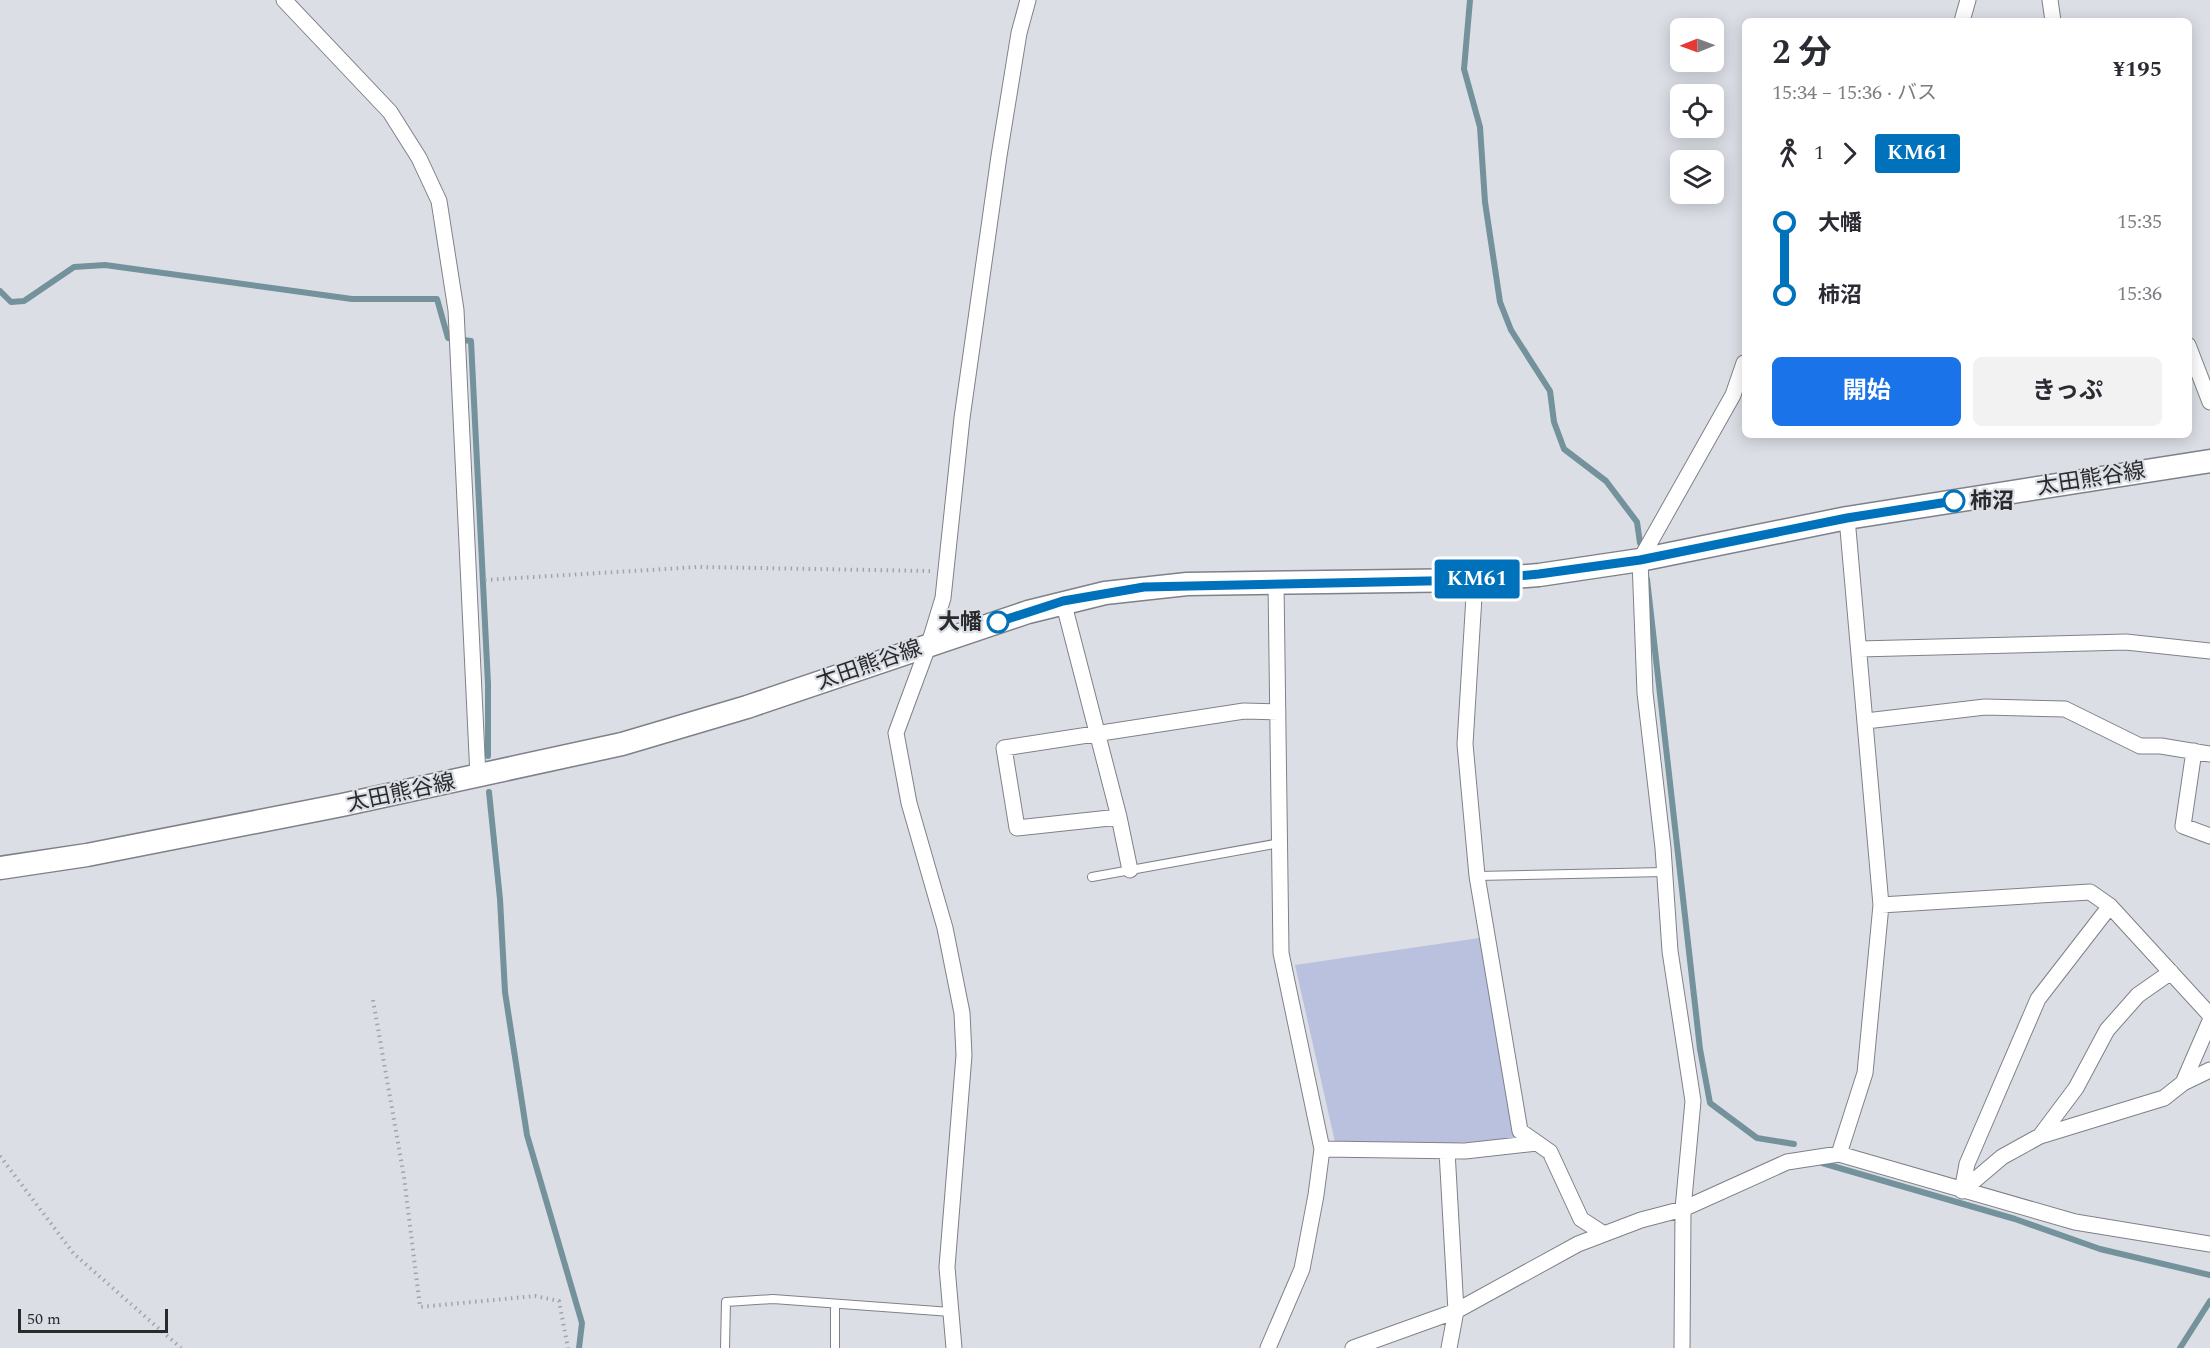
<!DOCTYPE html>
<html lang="ja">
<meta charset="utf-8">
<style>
:root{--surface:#fff;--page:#f2f2f3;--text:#2b2b33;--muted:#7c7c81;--accent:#1a73e8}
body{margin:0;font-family:Spectral,"Noto Sans JP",serif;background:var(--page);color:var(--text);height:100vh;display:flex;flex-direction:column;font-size:22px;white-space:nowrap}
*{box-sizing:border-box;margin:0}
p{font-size:20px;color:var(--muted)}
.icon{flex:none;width:33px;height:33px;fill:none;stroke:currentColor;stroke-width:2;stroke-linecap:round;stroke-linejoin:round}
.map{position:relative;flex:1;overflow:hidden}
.drawer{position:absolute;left:1742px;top:18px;width:450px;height:420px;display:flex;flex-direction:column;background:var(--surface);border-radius:9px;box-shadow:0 3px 15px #0003}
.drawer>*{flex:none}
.badge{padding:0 12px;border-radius:4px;font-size:21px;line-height:39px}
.needle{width:39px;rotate:269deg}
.controls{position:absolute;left:1670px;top:18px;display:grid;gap:12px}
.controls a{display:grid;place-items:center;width:54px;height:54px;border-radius:9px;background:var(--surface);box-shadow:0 3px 15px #0003;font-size:30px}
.scale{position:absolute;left:18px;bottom:15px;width:150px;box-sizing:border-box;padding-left:6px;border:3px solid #292a2c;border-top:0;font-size:16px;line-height:21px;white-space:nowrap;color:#292a2c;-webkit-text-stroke:4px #dcdee6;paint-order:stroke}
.map>.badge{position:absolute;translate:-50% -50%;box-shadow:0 0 0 3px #fff}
.legs{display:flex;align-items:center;gap:9px;height:66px;padding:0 30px;font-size:20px}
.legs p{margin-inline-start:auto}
.head{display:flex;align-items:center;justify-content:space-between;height:102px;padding:0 30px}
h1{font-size:33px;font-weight:700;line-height:45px}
.action{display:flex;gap:12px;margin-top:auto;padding:12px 30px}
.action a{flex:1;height:69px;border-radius:9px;background:var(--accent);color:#fff;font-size:24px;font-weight:700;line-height:69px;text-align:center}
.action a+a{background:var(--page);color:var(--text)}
ul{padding:0 30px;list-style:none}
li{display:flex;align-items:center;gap:21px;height:72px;font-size:22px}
li i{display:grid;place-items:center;width:9px;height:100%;margin:0 8px;background:currentColor}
li i::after{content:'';width:15px;height:15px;margin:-8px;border:4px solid;border-radius:50%;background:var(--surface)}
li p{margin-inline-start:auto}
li:first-child i{background:linear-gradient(#0000 50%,currentColor 0)}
li:last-child i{background:linear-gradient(currentColor 50%,#0000 0)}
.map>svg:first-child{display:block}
.green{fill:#b9c1de}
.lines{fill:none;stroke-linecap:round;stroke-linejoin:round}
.stream{stroke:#73929b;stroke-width:6}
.lane-casing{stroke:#7f8188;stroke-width:10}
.street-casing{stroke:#7f8188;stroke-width:17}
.secondary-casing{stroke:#7f8188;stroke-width:25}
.path{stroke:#a2a4aa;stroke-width:4;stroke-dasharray:1.5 4.5;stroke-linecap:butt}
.lane{stroke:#fff;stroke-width:8}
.street{stroke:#fff;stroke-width:15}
.secondary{stroke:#fff;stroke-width:22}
.line-1-casing{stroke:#fff;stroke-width:14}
.line-1{stroke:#0072bc;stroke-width:9}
.stop-1-dot{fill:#fff;stroke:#0072bc;stroke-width:3}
.labels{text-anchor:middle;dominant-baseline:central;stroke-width:4.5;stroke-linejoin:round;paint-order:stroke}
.street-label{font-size:22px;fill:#292a2c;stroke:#dcdee6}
.stop-label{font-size:22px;font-weight:bold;fill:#292a2c;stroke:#dcdee6;text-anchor:start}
</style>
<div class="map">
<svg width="2210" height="1348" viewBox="0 0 2210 1348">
<rect width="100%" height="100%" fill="#dcdee6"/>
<!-- green -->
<path class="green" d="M1479 938 1515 1139 1454 1143 1335 1142 1295 965Z"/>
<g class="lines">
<!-- stream -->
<path class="stream" d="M1470 0 1464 69 1480 127 1485 202 1500 302 1511 330 1550 391 1554 422 1564 449 1606 481 1637 522 1640 543
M0 291 11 302 24 301 74 267 105 265 352 299H437L448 338 471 341 488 684V756
M1647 579 1700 1049 1710 1103 1757 1138 1794 1144
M489 792 500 899 505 992 527 1135 582 1323 579 1348
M1822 1163 2015 1219 2100 1249 2210 1275
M2180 1348 2210 1301"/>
<defs>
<path id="lane" d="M1477 876 1664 872
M1092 877 1280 843
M835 1305V1348
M725 1348 726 1302 773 1299 951 1312"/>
<path id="street" d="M284 0 390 112 419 158 439 201 456 310 478 777
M2050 0 2053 21
M1962 21 1968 0
M2188 345 2210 402
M1475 580 1465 744 1477 876 1520 1131 1550 1152 1581 1219 1604 1234
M1063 601 1119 817 1017 828 1004 748 1244 711 1278 712
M1859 649 2126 642 2210 651
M1866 721 1985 707 2065 709 2140 746H2161L2210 754
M2194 751 2183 826 2210 836
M1119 817 1130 870
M1881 905 2090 892 2110 906 2210 1015
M2183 1083 2210 1021
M2040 1136 2076 1088 2107 1030 2138 995 2171 972
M1322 1149 1465 1151 1537 1143
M1447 1151 1456 1311 1449 1348
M1839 1154 1865 1073 1881 905 1847 518
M1962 1191 1967 1164 2038 999 2110 906
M1962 1191 2002 1157 2040 1136 2164 1098 2183 1083 2210 1070
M954 1348 947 1267 964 1055 962 1013 945 928 909 803 896 733 929 644 943 598 962 418 999 156 1019 33 1028 0
M1268 1348 1302 1269 1316 1195 1322 1149 1281 953 1276 583
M1353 1348 1456 1311 1578 1244 1641 1220 1683 1209 1787 1162 1839 1154 2075 1222 2210 1244
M1682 1348 1683 1209 1693 1101 1670 951 1663 848 1645 693 1640 560 1733 395 1744 363"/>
<path id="secondary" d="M0 868 87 855 342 805 622 744 747 707 1028 612 1105 593 1187 584 1475 580 1539 575 1640 560 1847 518 2210 461"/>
</defs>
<!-- lane casing -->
<use href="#lane" class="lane-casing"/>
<!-- street casing -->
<use href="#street" class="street-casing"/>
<!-- secondary casing -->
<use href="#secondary" class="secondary-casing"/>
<!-- path -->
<path class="path" d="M485 580 698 567 930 571
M373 1000 404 1177 420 1307 535 1296 559 1301 568 1348
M0 1156 74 1254 181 1348"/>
<!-- lane -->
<use href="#lane" class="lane"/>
<!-- street -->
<use href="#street" class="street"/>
<!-- secondary -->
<use href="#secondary" class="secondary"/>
</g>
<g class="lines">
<defs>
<path id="line-1" d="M998 622 1063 601 1144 587 1475 580 1539 574 1640 560 1847 518 1954 501"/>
</defs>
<!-- line-1 casing -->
<use href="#line-1" class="line-1-casing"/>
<!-- line-1 -->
<use href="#line-1" class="line-1"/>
</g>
<!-- markers -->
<g class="stop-1-dot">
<circle cx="1954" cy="501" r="10"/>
<circle cx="998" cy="622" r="10"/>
</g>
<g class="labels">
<!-- street labels -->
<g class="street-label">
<text transform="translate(2091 479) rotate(-9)">太田熊谷線</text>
<text transform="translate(869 665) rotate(-19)">太田熊谷線</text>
<text transform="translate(401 793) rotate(-12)">太田熊谷線</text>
</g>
<!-- stop labels -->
<g class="stop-label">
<text x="1970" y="501">柿沼</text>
<text x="982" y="622" text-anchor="end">大幡</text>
</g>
</g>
</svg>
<div class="controls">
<a><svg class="needle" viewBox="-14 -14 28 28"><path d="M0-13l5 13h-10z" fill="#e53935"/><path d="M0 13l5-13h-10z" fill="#7c7c81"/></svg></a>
<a><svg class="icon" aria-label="locate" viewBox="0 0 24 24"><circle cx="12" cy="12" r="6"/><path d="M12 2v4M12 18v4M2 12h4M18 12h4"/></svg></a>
<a><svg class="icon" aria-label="layers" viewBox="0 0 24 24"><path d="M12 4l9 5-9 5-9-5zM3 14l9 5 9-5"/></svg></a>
</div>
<div class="scale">50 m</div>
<b class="badge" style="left:1477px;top:579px;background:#0072bc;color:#fff">KM61</b>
<section class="drawer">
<div class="head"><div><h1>2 分</h1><p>15:34 – 15:36 · バス</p></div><b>¥195</b></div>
<div class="legs"><svg class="icon" aria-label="walk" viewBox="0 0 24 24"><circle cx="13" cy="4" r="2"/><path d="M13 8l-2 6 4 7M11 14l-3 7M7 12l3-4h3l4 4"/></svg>1<svg class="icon" aria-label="forward" viewBox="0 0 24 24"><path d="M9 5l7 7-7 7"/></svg><b class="badge" style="background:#0072bc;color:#fff">KM61</b></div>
<ul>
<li><i style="color:#0072bc"></i><b>大幡</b><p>15:35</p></li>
<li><i style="color:#0072bc"></i><b>柿沼</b><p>15:36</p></li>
</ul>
<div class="action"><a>開始</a><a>きっぷ</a></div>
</section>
</div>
